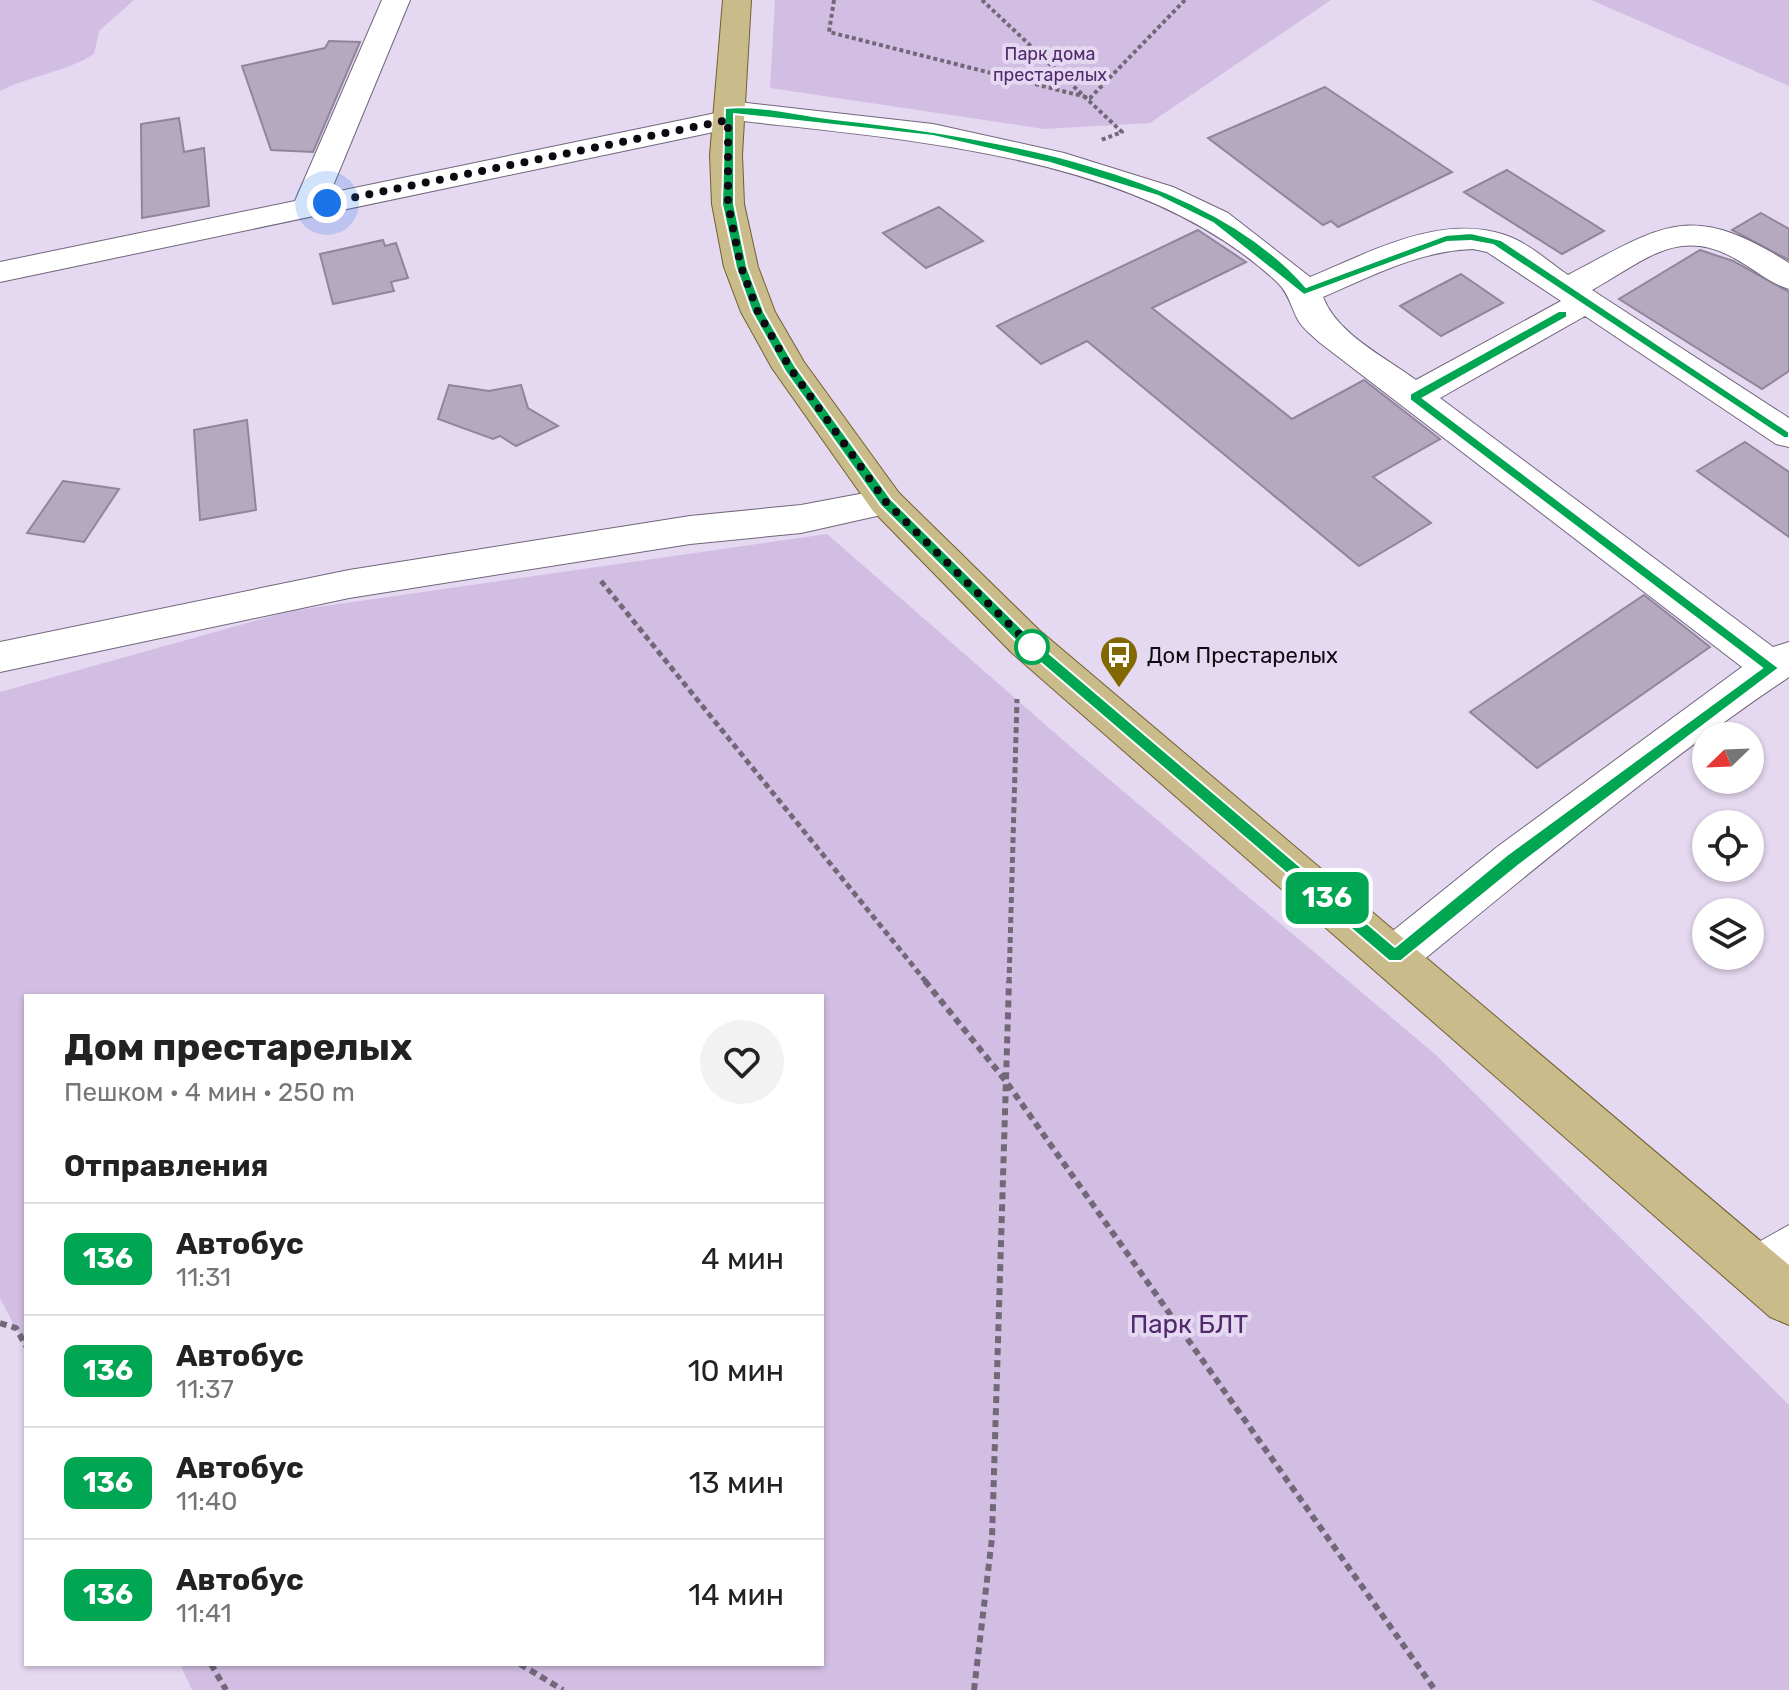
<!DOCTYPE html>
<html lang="ru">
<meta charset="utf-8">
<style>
:root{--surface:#fff;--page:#f2f2f2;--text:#222;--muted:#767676;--line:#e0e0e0}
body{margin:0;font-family:Rubik,sans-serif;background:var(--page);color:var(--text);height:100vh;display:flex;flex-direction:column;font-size:30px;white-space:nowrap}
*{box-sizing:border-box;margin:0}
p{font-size:26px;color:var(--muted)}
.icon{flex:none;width:44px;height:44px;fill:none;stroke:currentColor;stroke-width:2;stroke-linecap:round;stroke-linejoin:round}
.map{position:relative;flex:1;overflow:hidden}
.panel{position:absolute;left:24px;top:994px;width:800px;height:672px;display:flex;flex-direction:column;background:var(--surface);border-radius:0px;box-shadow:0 2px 6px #0004}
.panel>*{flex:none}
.badge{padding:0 16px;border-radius:12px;font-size:28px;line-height:52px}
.needle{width:52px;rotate:247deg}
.fabs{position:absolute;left:1692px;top:722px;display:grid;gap:16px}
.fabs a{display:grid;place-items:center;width:72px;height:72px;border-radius:50%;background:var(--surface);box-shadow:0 2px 6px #0004;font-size:40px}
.you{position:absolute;width:40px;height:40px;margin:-20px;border:6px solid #fff;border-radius:50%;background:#1a73e8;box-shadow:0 0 0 12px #1a73e833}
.map>.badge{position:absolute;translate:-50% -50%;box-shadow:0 0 0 4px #fff}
h2{padding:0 40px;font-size:30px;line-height:72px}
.round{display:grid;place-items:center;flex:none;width:84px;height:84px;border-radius:42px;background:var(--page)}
.summary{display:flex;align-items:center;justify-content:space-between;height:136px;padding:0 40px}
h1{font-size:38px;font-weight:700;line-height:60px}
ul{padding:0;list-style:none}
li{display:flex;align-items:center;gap:24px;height:112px;padding:0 40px;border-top:2px solid var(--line)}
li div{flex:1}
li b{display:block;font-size:30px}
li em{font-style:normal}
li .badge{min-width:88px;font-weight:700;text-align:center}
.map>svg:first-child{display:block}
.green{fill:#d2bee3}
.building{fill:#b5a9c0;stroke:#90859b;stroke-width:2}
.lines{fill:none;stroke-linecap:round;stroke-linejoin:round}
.minor-casing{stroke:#71667b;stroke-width:2}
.major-casing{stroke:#71602d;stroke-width:2}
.path-far2{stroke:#716978;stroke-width:4;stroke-dasharray:4 3;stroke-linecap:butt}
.path-far1{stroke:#716978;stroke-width:5;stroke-dasharray:6 4;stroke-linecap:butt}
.path{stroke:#716978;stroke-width:6;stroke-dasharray:7 5;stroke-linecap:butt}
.minor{fill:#fff;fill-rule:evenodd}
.major{fill:#cabb8a;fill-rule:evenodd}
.line{fill:#00a651;stroke:#fff;stroke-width:2}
.walk{stroke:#0e0a11;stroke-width:8;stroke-dasharray:0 14.4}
.stop-dot{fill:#fff;stroke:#00a651;stroke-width:4}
.labels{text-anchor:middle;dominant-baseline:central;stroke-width:8;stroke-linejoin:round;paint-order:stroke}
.far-park-label{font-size:18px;fill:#51296d;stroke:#e5d8f1}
.poi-label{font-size:22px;fill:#0e0a11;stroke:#e5d8f1;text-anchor:start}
.near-park-label{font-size:26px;fill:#51296d;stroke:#e5d8f1}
</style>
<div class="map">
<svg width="1789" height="1690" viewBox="0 0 1789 1690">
<rect width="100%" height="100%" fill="#e5d8f1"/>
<!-- green -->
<path class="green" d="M0 0H134L99 31 94 54C64 73 31 75 0 91Z
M775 0H1331L1150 123 1044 129 770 88Z
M1591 0H1789V86Z
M827 534 1072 748 1436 1055 1789 1405V1690H192L180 1664H822V996H26V1348L0 1298V692L290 611Z"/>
<!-- building -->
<path class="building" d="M329 41 360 42 313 152 271 150 242 66 325 48Z
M1325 87 1452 172 1338 227 1331 221 1323 225 1208 138Z
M179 118 184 152 204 148 209 206 142 218 141 124Z
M1507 170 1604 231 1562 254 1464 192Z
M939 207 983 241 926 268 883 233Z
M1761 213 1789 229V260L1732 230Z
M1198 230 1246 262 1152 308 1292 419 1364 380 1440 439 1373 477 1431 523 1359 566 1087 341 1041 364 997 326Z
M383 240 385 246 396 243 408 278 391 282 394 291 333 304 320 254Z
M1700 250 1733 261 1789 292V371L1762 389 1619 299Z
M1461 274 1503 303 1441 336 1400 306Z
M449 385 489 391 521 385 528 408 558 426 516 446 500 436 493 439 438 419Z
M247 420 256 510 200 520 194 430Z
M1745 442 1789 472V537L1697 471Z
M63 481 119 489 84 542 27 533Z
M1644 595 1710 647 1537 768 1470 712Z"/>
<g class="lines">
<defs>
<path id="minor" d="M382 0H410L330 193 716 113 714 110 718 104 729 101 933 124 1064 153 1173 187 1228 213 1310 277C1369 253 1439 213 1505 235 1527 242 1549 262 1568 275 1663 225 1690 200 1789 263V289C1769 283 1753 268 1734 258 1677 226 1643 262 1592 290L1789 418V447L1776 444 1585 316 1440 398 1773 647 1789 642V677C1658 765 1534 869 1411 970L1395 976 1379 970 1372 956 1379 942 1497 847 1742 667 1319 342C1312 335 1303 329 1298 320 1291 307 1289 294 1278 283 1143 156 919 141 743 121L739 126 728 129 0 282V262L295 201ZM1473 249 1487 252 1561 301 1416 380C1385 357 1337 334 1323 297 1372 276 1418 251 1473 249Z
M886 489 899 493 905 502 899 511 801 533 690 544 349 598 0 672V642L349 570 690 516 801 505Z
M1789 1225V1280L1757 1296 1739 1289 1731 1271 1739 1253Z"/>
<path id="major" d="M723 0H751L742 155 744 204 758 267 775 312 804 362 899 493 1039 630 1789 1265V1325L1770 1317 1011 652 873 511 772 368 741 312 724 267 712 204 710 155Z"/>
</defs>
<!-- minor casing -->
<use href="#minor" class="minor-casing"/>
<!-- major casing -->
<use href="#major" class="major-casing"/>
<!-- path-far2 -->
<path class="path-far2" d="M834 0 829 32 1090 98 1185 0
M982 0 1122 132 1101 140"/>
<!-- path-far1 -->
<path class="path-far1" d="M601 581 927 983
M1009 983 1017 699"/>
<!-- path -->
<path class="path" d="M925 981 1005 1080 1435 1690
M0 1323 16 1328 26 1346
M211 1664 226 1690
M520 1664 563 1690
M974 1690 992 1538 1009 981"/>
<!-- minor -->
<use href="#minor" class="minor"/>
<!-- major -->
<use href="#major" class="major"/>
</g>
<!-- line -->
<path class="line" d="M725 108C759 104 800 115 834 119 981 135 1204 169 1306 287L1446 235 1471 233 1501 240 1789 432V438H1784L1493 245 1471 241 1447 242 1304 295 1213 223 1158 196 1050 163 933 136 734 114V204L747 267 764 312 795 366 891 499 1030 637 1395 947 1507 855 1762 668 1410 400V394L1559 311H1567V317L1423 398 1779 668 1519 865 1401 961H1389L1020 645 881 506 785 371 752 312 736 267 722 204Z"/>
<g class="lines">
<!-- walk -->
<path class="walk" d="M327 203 728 120V204L741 267 758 312 790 368 886 502 1032 647"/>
</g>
<!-- icons -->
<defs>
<symbol id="bus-pin" viewBox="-11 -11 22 30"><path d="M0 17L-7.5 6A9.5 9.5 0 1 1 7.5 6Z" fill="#816800" stroke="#e5d8f1"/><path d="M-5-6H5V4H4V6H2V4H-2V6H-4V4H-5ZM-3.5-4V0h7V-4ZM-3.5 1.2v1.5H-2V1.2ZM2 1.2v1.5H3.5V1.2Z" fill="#fff"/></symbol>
</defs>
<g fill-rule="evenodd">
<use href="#bus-pin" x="1097" y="633" width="44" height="60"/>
</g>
<!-- markers -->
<circle class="stop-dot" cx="1032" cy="647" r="16"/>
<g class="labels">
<!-- far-park labels -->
<g class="far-park-label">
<text x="1050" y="54">Парк дома<tspan x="1050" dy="21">престарелых</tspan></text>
</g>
<!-- poi labels -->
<g class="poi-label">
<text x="1147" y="655">Дом Престарелых</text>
</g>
<!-- near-park labels -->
<g class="near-park-label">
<text x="1189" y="1324">Парк БЛТ</text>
</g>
</g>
</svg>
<div class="fabs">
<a><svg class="needle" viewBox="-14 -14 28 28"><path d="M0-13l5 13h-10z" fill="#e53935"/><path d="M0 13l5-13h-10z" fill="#767676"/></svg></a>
<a><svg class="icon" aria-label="locate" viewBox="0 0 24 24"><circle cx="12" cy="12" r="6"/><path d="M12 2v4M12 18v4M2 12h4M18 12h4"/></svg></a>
<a><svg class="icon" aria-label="layers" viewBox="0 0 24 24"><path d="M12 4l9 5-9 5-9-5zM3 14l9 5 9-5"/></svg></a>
</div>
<div class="you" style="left:327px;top:203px"></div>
<b class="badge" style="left:1327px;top:898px;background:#00a651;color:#fff">136</b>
<section class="panel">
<div class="summary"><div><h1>Дом престарелых</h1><p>Пешком · 4 мин · 250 m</p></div><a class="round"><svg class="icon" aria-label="heart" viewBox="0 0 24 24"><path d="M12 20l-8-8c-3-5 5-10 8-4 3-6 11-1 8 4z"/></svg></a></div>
<h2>Отправления</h2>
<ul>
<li><span class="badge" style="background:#00a651;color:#fff">136</span><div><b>Автобус</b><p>11:31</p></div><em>4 мин</em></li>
<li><span class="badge" style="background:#00a651;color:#fff">136</span><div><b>Автобус</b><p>11:37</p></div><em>10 мин</em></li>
<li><span class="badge" style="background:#00a651;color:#fff">136</span><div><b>Автобус</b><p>11:40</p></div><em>13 мин</em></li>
<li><span class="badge" style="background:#00a651;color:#fff">136</span><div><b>Автобус</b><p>11:41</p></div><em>14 мин</em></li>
</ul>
</section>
</div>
